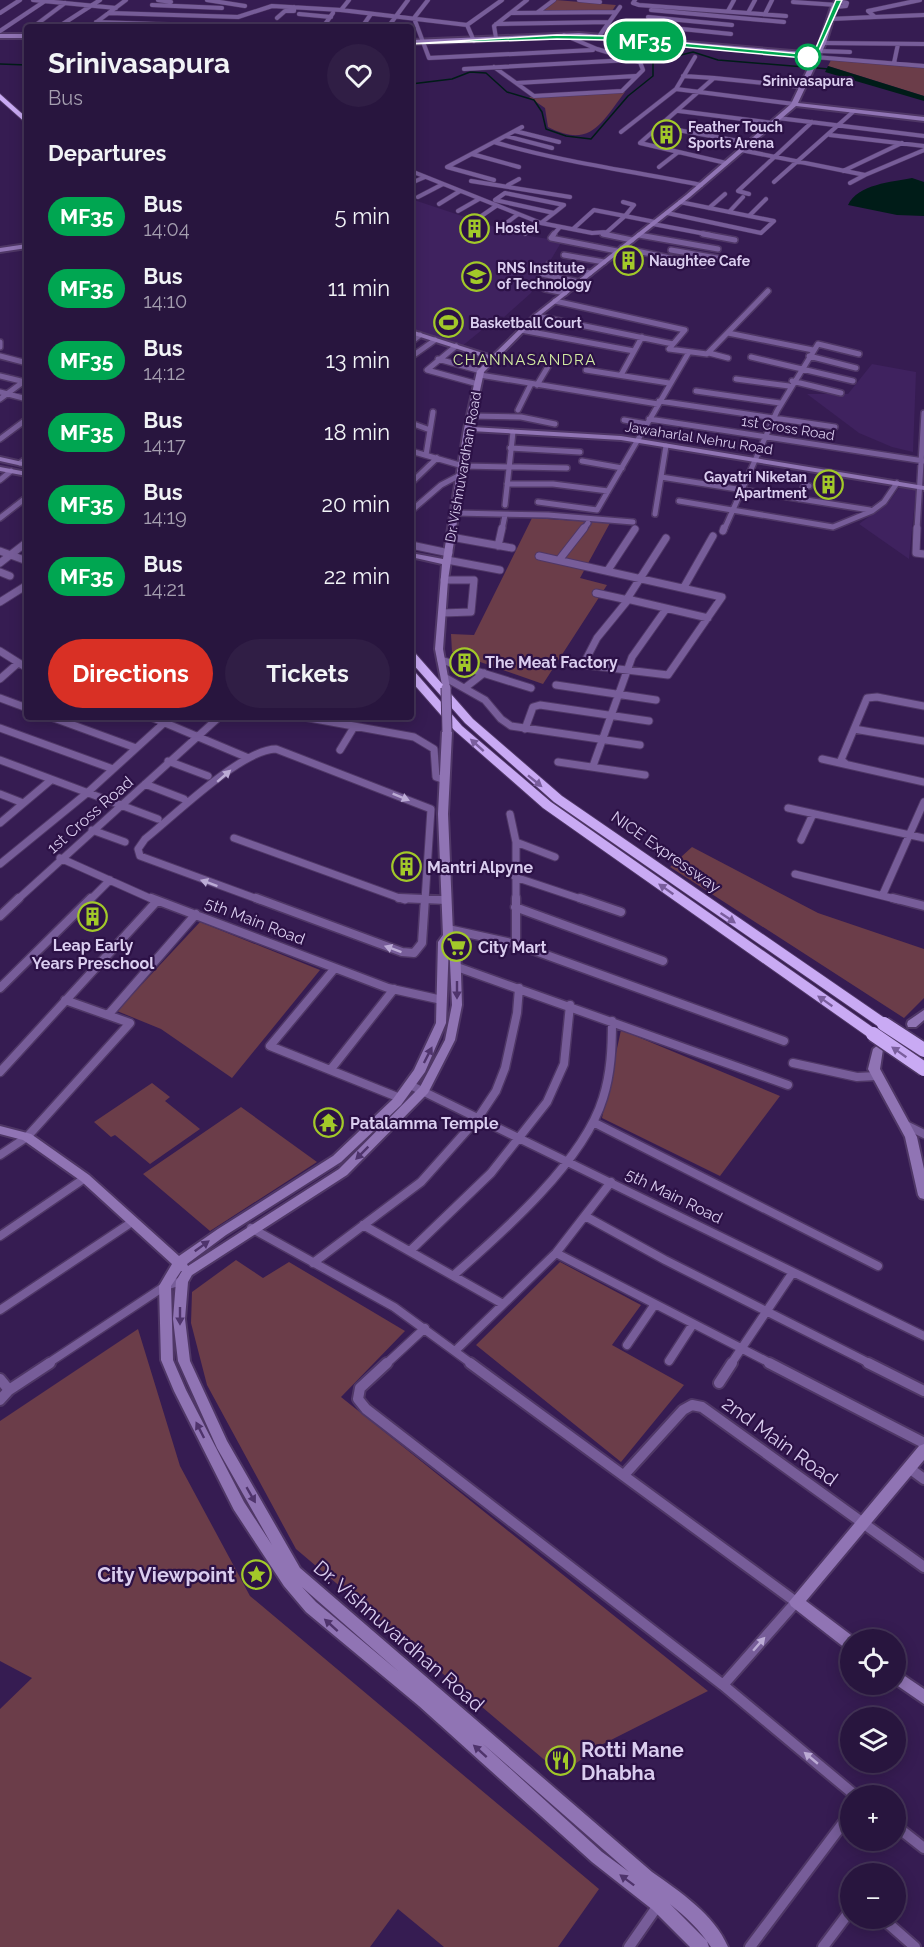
<!DOCTYPE html>
<meta charset="utf-8">
<style>
:root{--surface:#28153e;--page:#301e45;--text:#f1f3f6;--muted:#a59fb0;--line:#443458;--accent:#d93025}
body{margin:0;font-family:Raleway,sans-serif;background:var(--page);color:var(--text);height:100vh;display:flex;flex-direction:column;font-size:22px;white-space:nowrap}
*{box-sizing:border-box;margin:0}
p{font-size:20px;color:var(--muted)}
.icon{flex:none;width:33px;height:33px;fill:none;stroke:currentColor;stroke-width:2;stroke-linecap:round;stroke-linejoin:round}
.map{position:relative;flex:1;overflow:hidden}
.panel{position:absolute;left:24px;top:24px;width:390px;height:696px;display:flex;flex-direction:column;background:var(--surface);border-radius:6px;box-shadow:0 3px 15px #0003,0 0 0 2px var(--line)}
.panel>*{flex:none}
.badge{padding:0 12px;border-radius:20px;font-size:21px;line-height:39px}
.buttons{position:absolute;left:840px;top:1629px;display:grid;gap:12px}
.buttons a{display:grid;place-items:center;width:66px;height:66px;border-radius:50%;background:var(--surface);box-shadow:0 3px 15px #0003,0 0 0 2px var(--line);font-size:30px}
.map>.badge{position:absolute;translate:-50% -50%;box-shadow:0 0 0 3px #fff}
h2{padding:0 24px;font-size:22px;line-height:54px}
.round{display:grid;place-items:center;flex:none;width:63px;height:63px;border-radius:32px;background:var(--page)}
.head{display:flex;align-items:center;justify-content:space-between;height:102px;padding:0 24px}
h1{font-size:28px;font-weight:700;line-height:45px}
.primary-button{display:flex;gap:12px;margin-top:auto;padding:12px 24px}
.primary-button a{flex:1;height:69px;border-radius:36px;background:var(--accent);color:#fff;font-size:24px;font-weight:700;line-height:69px;text-align:center}
.primary-button a+a{background:var(--page);color:var(--text)}
ul{padding:0;list-style:none}
li{display:flex;align-items:center;gap:18px;height:72px;padding:0 24px}
li div{flex:1}
li b{display:block;font-size:22px}
li em{font-style:normal}
li .badge{min-width:66px;font-weight:700;text-align:center}
.map>svg:first-child{display:block}
.built{fill:#3f225f}
.green{fill:#6b3d49}
.water{fill:#001c18}
.lines{fill:none;stroke-linecap:round;stroke-linejoin:round}
.stream{stroke:#001c18;stroke-width:1.5}
.street-far4-casing{stroke:#4f3766;stroke-width:5}
.street-far3-casing{stroke:#4f3766;stroke-width:8}
.street-far2-casing{stroke:#4f3766;stroke-width:9}
.street-far1-casing{stroke:#4f3766;stroke-width:11}
.street-casing{stroke:#4f3766;stroke-width:14}
.secondary-casing{stroke:#4f3766;stroke-width:4}
.highway-casing{stroke:#4f3766;stroke-width:2}
.street-far4{stroke:#775d99;stroke-width:4}
.street-far3{stroke:#775d99;stroke-width:5}
.street-far2{stroke:#775d99;stroke-width:7}
.street-far1{stroke:#775d99;stroke-width:8}
.street{stroke:#775d99;stroke-width:10}
.secondary{fill:#9074b4;fill-rule:evenodd}
.highway{fill:#c9aaf4;fill-rule:evenodd}
.secondary-bridge-casing{stroke:#4f3766;stroke-width:11;stroke-linecap:butt}
.highway-bridge-casing{stroke:#4f3766;stroke-width:17;stroke-linecap:butt}
.secondary-bridge{stroke:#9074b4;stroke-width:9}
.highway-bridge{stroke:#c9aaf4;stroke-width:14}
.oneway{fill:#7a5e9d}
.oneway2{fill:#bcabd5}
.oneway3{fill:#4f346c}
.line{fill:#00a651;stroke:#fff;stroke-width:1.5}
.stop-dot{fill:#fff;stroke:#00a651;stroke-width:3}
.labels{text-anchor:middle;dominant-baseline:central;stroke-width:4.5;stroke-linejoin:round;paint-order:stroke}
.far-stop-label{font-size:14px;font-weight:bold;fill:#dacdef;stroke:#2c1146}
.far-poi-label{font-size:14px;font-weight:bold;fill:#dacdef;stroke:#2c1146;text-anchor:start}
.far-street-label{font-size:14px;fill:#dacdef;stroke:#2c1146}
.far-neighbourhood-label{font-size:15px;letter-spacing:1.5px;fill:#d4eca2;stroke:#2c1146}
.poi-label{font-size:16px;font-weight:bold;fill:#dacdef;stroke:#2c1146;text-anchor:start}
.street-label{font-size:16px;fill:#dacdef;stroke:#2c1146}
.near-street-label{font-size:20px;fill:#dacdef;stroke:#2c1146}
.near-poi-label{font-size:20px;font-weight:bold;fill:#dacdef;stroke:#2c1146;text-anchor:end}
</style>
<div class="map">
<svg width="924" height="1947" viewBox="0 0 924 1947">
<rect width="100%" height="100%" fill="#361c52"/>
<!-- built -->
<path class="built" d="M411 199 516 234 562 241 531 293 504 317 499 316 461 347 411 329Z
M872 364 916 372 913 452 892 447 859 433 807 394H848Z
M899 488 916 490 909 559 859 524 889 502Z"/>
<!-- green -->
<path class="green" d="M556 0 616 5 612 11 542 10Z
M831 60 924 68V96L828 66Z
M625 92C601 123 591 149 548 127L545 108 529 97Z
M532 518 610 523 580 578 607 585 543 684 452 652 451 634 474 635Z
M692 847 818 913 924 949V998L904 1018 670 867Z
M200 922 320 970 232 1078 161 1029 117 1011Z
M621 1030 780 1096 720 1176 602 1118Z
M152 1083 170 1097 165 1101 200 1129 150 1164 115 1135 111 1137 94 1122Z
M241 1107 317 1162 210 1231 143 1174Z
M236 1260 263 1278 289 1262 405 1331 341 1397 708 1691 603 1744 561 1774 296 1549 207 1385 191 1323 192 1292Z
M560 1262 641 1305 612 1345 684 1385 621 1462 476 1345Z
M138 1329 180 1466 250 1596 599 1889 558 1947H444L398 1909 370 1947H0V1709L32 1678 0 1661V1421Z"/>
<!-- water -->
<path class="water" d="M828 66 924 96V101L825 72Z
M912 178 924 182V216L897 215 848 205C858 184 892 182 912 178Z"/>
<g class="lines">
<!-- stream -->
<path class="stream" d="M0 64 27 65
M411 84 452 79 470 72 486 73 507 92 534 100 542 112 546 129 566 136 591 139 628 96 653 76V62L693 52 718 60 829 69"/>
<defs>
<path id="street-far4" d="M33 0 116 8
M158 0 171 2
M207 0 245 6
M428 0 414 18 429 58 593 50
M579 0 600 2
M635 0 633 3 639 5 786 16
M920 0 868 11 875 17 924 15
M793 2 837 5
M152 5 222 8
M834 7 846 6 847 3 838 1
M341 10 349 0
M651 10 784 22
M728 11 734 0
M538 12 554 0
M0 13 20 0
M109 13 238 17 272 6 341 10 467 25
M511 13 616 12
M748 13 755 0
M299 14 331 17
M765 14 772 0
M648 17 732 25
M277 18 285 11H294V7
M830 19 875 17
M96 22 216 26
M496 24 609 22
M643 25 731 34
M267 26 272 27
M33 27 65 3
M58 27 100 0
M90 27 126 0
M323 27 333 13
M362 27 371 14
M388 27 408 0
M0 31 45 1
M24 33 27 31
M600 35 620 7
M496 38 494 26 527 0
M636 38 645 22
M474 41 467 25 502 0
M823 43 924 44
M819 51 850 52
M815 57 924 66
M894 63 898 44
M494 67 534 96 622 91 643 70 640 62 597 49 564 35
M464 69 629 60
M683 76 714 78
M517 83 636 76
M676 89 695 57
M679 111 773 123
M778 118 924 136
M661 127 750 143
M515 131 559 142
M621 132 676 89 794 104
M830 135 924 146
M506 136 552 148
M494 142C561 162 632 171 701 185
M741 150 865 175 924 150
M472 154 519 167
M726 163 640 143 714 78 802 87
M659 167 677 153
M411 171 541 223
M843 171 902 143
M494 180 447 167 522 127
M471 181 570 197
M774 182 854 111
M411 183 425 177
M850 183 865 175
M508 185 519 179
M505 193 564 205 554 213 495 200Z
M749 194 738 191 812 122
M418 197 443 184
M439 204 460 191
M709 208 725 194
M458 211 479 199
M729 212 743 197
M554 213 541 223 592 233 607 232 625 216 655 222
M667 213 761 233 774 221 680 202
M749 216 766 199
M480 217 496 206
M505 224 517 215
M653 224 711 235
M573 229 594 210 625 216 634 205 623 202
M525 234 538 222
M603 234 609 235
M553 235 560 227"/>
<path id="street-far3" d="M554 234 551 238 617 251
M603 234 632 240
M703 234 735 240
M639 235 718 249
M622 248 704 265
M671 250 717 258
M564 255 604 262
M549 264 590 273
M542 274 579 282
M545 289 565 293
M555 301 685 330 669 349 707 354 768 291
M536 316 673 344
M521 330 634 351
M728 333 813 350
M0 342V347
M411 342 420 335
M456 346 427 370 478 384
M709 353 728 358
M0 356 27 363
M809 356 856 368
M411 357 435 340
M751 357 853 381
M438 359 481 371
M586 370 669 383
M480 375 658 404
M621 375 642 337
M0 376 25 382
M736 379 789 386
M792 381 841 393
M537 385 549 365
M696 391 780 403
M0 392 27 399
M0 399 27 379
M659 401 835 427
M518 410 531 384
M471 416 521 417 555 424
M649 419 924 461
M624 420 647 424
M411 423 430 430
M0 439 27 419
M510 448 580 452
M411 451 463 466 567 468
M426 455 433 412
M582 461 622 468
M20 463 27 458
M661 477 870 510
M0 480 11 471
M411 483 437 458
M507 484H553L608 491
M799 499 804 485 809 486
M679 501 833 527 872 511 884 502 897 483
M538 502 597 510 689 352
M505 505 513 432
M411 511 441 485 462 474
M456 513 548 515 633 522
M655 514 666 446
M0 518 27 497
M502 530 505 515
M583 530 588 523
M724 530 777 411 818 344 859 354
M917 530 924 413"/>
<path id="street-far2" d="M917 528 916 553 924 554
M723 531 724 528
M451 537 512 548
M666 538 627 599 708 618
M411 545 449 553
M498 546 502 528
M0 551 27 561
M539 556 722 597 668 675 569 663
M447 560 500 570
M559 560 584 528
M0 563 27 542
M608 570 635 529
M0 572 10 576
M684 587 713 536
M0 602 27 585
M442 613 471 612 474 580H444
M0 651 27 668
M441 660 531 688
M583 665 597 638 628 600 596 593
M446 678 485 700 501 719 511 726 640 745
M0 679 17 664
M556 685 656 700
M466 687 484 673
M0 698 27 708
M51 717 136 748
M151 717 246 757
M304 717 414 737 434 749 436 777 445 780
M0 728 113 769
M525 729 533 707 540 705 649 721
M854 729 924 741
M340 750 354 727
M822 759 924 782
M0 760 158 819
M168 761 208 776
M558 762 645 775
M846 764 841 760 867 698 877 697 924 706
M593 766 632 657 666 609
M145 784 184 799
M0 794 23 803
M788 808 924 838
M510 814 516 842
M0 823 51 780
M92 830 125 842
M234 838 405 900
M801 840 813 814
M60 858 154 900
M0 864 87 793 165 722
M795 874 899 900
M515 877 584 900
M883 894 924 802
M17 900 217 719
M90 900 110 880
M260 900 140 856 138 849 145 839C174 816 242 749 276 749L431 809 425 900
M516 900V842L555 857"/>
<path id="street-far1" d="M151 898 388 988 442 1000
M256 898 402 952 414 953 422 943 425 898
M399 898 447 900
M580 898 621 912
M893 898 924 906
M515 907 663 961
M0 916 19 898
M448 929 516 944V898
M516 944 784 1041
M457 967 788 1085
M335 968 270 1046 400 1098
M0 988 91 898
M108 1015 196 914
M793 1063 857 1077 877 1076
M331 1069 394 989
M0 1072 157 901
M410 1085 924 1336
M593 1122 878 1266
M904 1124 924 1134
M0 1155 27 1137 130 1023 65 1000
M585 1216 665 1260 871 1364
M363 1225 503 1304
M251 1228 394 1307 472 1364
M0 1236 85 1178
M410 1251 491 1173 547 1102 564 1064 570 1005
M556 1253 772 1364
M313 1263 421 1182 478 1118 496 1091 505 1068 517 1013 519 988
M454 1275C503 1232 584 1161 603 1098 611 1073 612 1047 612 1021
M0 1310 132 1222
M627 1345 655 1304
M456 1350 556 1253 611 1182
M669 1361 693 1324
M47 1364 165 1286 182 1281
M386 1364 425 1328
M731 1364 793 1272"/>
<path id="street" d="M387 1363 360 1388 358 1399 366 1409 723 1685 856 1796
M470 1363 796 1602 723 1685
M769 1363 924 1443
M868 1363 924 1391
M0 1379 9 1390
M719 1383 732 1363
M0 1400 9 1390 50 1363
M909 1468 924 1479
M624 1475 683 1410 692 1405 702 1407 924 1567
M896 1826 924 1848
M882 1918 915 1947
M629 1947 659 1904
M750 1947 850 1814
M823 1947 850 1911"/>
<path id="secondary" d="M836 0H842L837 7 826 43 798 103 924 117V121L796 106 690 197 538 317 484 372 472 427 621 436 924 486V490L621 440 471 431 448 580 443 649 450 688 446 691 443 690 435 649 442 564 411 557V553L443 559 464 429 477 371 489 359 411 334V330L492 356 534 315 686 195 791 104 814 56 579 37 411 44V40L579 33 816 53 831 7Z
M0 34H27V38H0Z
M27 244V248L0 252V248Z
M0 457 27 463V467L0 461Z
M0 467 27 472V476L0 471Z
M447 729 452 732 448 814 453 934 460 942 462 1005 455 1040 428 1093 347 1175 192 1275 188 1282 185 1319 190 1361 227 1441 300 1568 652 1872C680 1892 714 1914 728 1947H711C700 1930 686 1917 670 1904L707 1941 709 1947H690L653 1910 592 1862 419 1706 306 1612 284 1586 234 1510 174 1391 161 1360 159 1286 172 1264 81 1181 23 1140 0 1134V1126L31 1134 89 1175 179 1256 218 1229 333 1156 393 1099 414 1070 436 1023 438 942 443 935 438 814 442 732ZM449 942 452 1005 445 1040 420 1087 339 1169 188 1266 187 1264 226 1235 341 1162 401 1105 425 1072 446 1023ZM181 1271H182L176 1281 173 1319 178 1361 217 1448 272 1545 244 1502 186 1390 173 1360 171 1286ZM302 1587 398 1671 316 1602ZM482 1743 629 1872 602 1852Z
M924 1010V1020L916 1027H908L907 1024 908 1021Z
M878 1045 883 1049 880 1069 917 1137 924 1169V1199L920 1198 918 1195 905 1137 868 1069 873 1049Z
M924 1444V1460L806 1601 855 1638 850 1640V1650L845 1648 791 1606 789 1602 919 1446Z
M896 1670 924 1689V1704L895 1684Z"/>
<path id="highway" d="M0 94 27 118V124L0 100Z
M411 652 415 653 473 719 562 796 889 1021 891 1024 889 1027H879L554 802 465 723 411 662Z
M411 671 415 672 462 726 551 802 878 1031 880 1034 878 1037H868L543 808 454 730 411 681Z"/>
</defs>
<!-- street-far4 casing -->
<use href="#street-far4" class="street-far4-casing"/>
<!-- street-far3 casing -->
<use href="#street-far3" class="street-far3-casing"/>
<!-- street-far2 casing -->
<use href="#street-far2" class="street-far2-casing"/>
<!-- street-far1 casing -->
<use href="#street-far1" class="street-far1-casing"/>
<!-- street casing -->
<use href="#street" class="street-casing"/>
<!-- secondary casing -->
<use href="#secondary" class="secondary-casing"/>
<!-- highway casing -->
<use href="#highway" class="highway-casing"/>
<!-- street-far4 -->
<use href="#street-far4" class="street-far4"/>
<!-- street-far3 -->
<use href="#street-far3" class="street-far3"/>
<!-- street-far2 -->
<use href="#street-far2" class="street-far2"/>
<!-- street-far1 -->
<use href="#street-far1" class="street-far1"/>
<!-- street -->
<use href="#street" class="street"/>
<!-- secondary -->
<use href="#secondary" class="secondary"/>
<!-- highway -->
<use href="#highway" class="highway"/>
<defs>
<path id="secondary-bridge" d="M446 688 447 732"/>
<path id="highway-bridge" d="M884 1024 924 1050
M873 1034 924 1069"/>
</defs>
<!-- secondary-bridge casing -->
<use href="#secondary-bridge" class="secondary-bridge-casing"/>
<!-- highway-bridge casing -->
<use href="#highway-bridge" class="highway-bridge-casing"/>
<!-- secondary-bridge -->
<use href="#secondary-bridge" class="secondary-bridge"/>
<!-- highway-bridge -->
<use href="#highway-bridge" class="highway-bridge"/>
</g>
<!-- one-way arrows -->
<defs><path id="oneway-solid" d="M-6-.8H1V-3.2L6.5 0L1 3.2V.8H-6Z" transform="scale(1.5)"/></defs>
<g class="oneway">
<use href="#oneway-solid" transform="translate(477 745) rotate(-138)"/>
<use href="#oneway-solid" transform="translate(535 781) rotate(39)"/>
<use href="#oneway-solid" transform="translate(666 889) rotate(-145)"/>
<use href="#oneway-solid" transform="translate(728 918) rotate(34)"/>
<use href="#oneway-solid" transform="translate(825 1001) rotate(-145)"/>
<use href="#oneway-solid" transform="translate(899 1052) rotate(-145)"/>
</g>
<g class="oneway2">
<use href="#oneway-solid" transform="translate(224 776) rotate(-41)"/>
<use href="#oneway-solid" transform="translate(401 797) rotate(22)"/>
<use href="#oneway-solid" transform="translate(209 883) rotate(-160)"/>
<use href="#oneway-solid" transform="translate(393 949) rotate(-160)"/>
<use href="#oneway-solid" transform="translate(759 1644) rotate(-49)"/>
<use href="#oneway-solid" transform="translate(811 1758) rotate(-140)"/>
</g>
<g class="oneway3">
<use href="#oneway-solid" transform="translate(457 990) rotate(90)"/>
<use href="#oneway-solid" transform="translate(428 1055) rotate(-63)"/>
<use href="#oneway-solid" transform="translate(362 1153) rotate(135)"/>
<use href="#oneway-solid" transform="translate(202 1246) rotate(-36)"/>
<use href="#oneway-solid" transform="translate(180 1316) rotate(90)"/>
<use href="#oneway-solid" transform="translate(200 1430) rotate(-117)"/>
<use href="#oneway-solid" transform="translate(251 1495) rotate(60)"/>
<use href="#oneway-solid" transform="translate(331 1625) rotate(-138)"/>
<use href="#oneway-solid" transform="translate(480 1751) rotate(-138)"/>
<use href="#oneway-solid" transform="translate(627 1880) rotate(-143)"/>
</g>
<!-- line -->
<path class="line" d="M836 0H842L815 59 607 40 557 39 408 44 557 35 607 36 813 55Z"/>
<!-- icons -->
<defs>
<symbol id="building-ring" viewBox="-11 -11 22 22"><circle r="9.5" fill="#2c1146" stroke="#a2c929" stroke-width="1.5"/><path d="M-4-6H4V6H1V3H-1V6H-4ZM-2.5-4.3h1.7v1.8h-1.7ZM.8-4.3h1.7v1.8H.8ZM-2.5-1h1.7V.8h-1.7ZM.8-1h1.7V.8H.8Z" fill="#a2c929"/></symbol>
<symbol id="university-ring" viewBox="-11 -11 22 22"><circle r="9.5" fill="#2c1146" stroke="#a2c929" stroke-width="1.5"/><path d="M0-5L7-2L0 1L-7-2ZM-4 1L0 2.5L4 1V4Q0 6-4 4Z" fill="#a2c929"/></symbol>
<symbol id="stadium-ring" viewBox="-11 -11 22 22"><circle r="9.5" fill="#2c1146" stroke="#a2c929" stroke-width="1.5"/><path d="M0-5a6.5 5 0 1 0 0 10a6.5 5 0 1 0 0-10ZM-3.5-1.8h7v3.6h-7Z" fill="#a2c929"/></symbol>
<symbol id="supermarket-ring" viewBox="-11 -11 22 22"><circle r="9.5" fill="#2c1146" stroke="#a2c929" stroke-width="1.5"/><path d="M-6-5.5h2.5l.6 2H6L4.5 2H-2.5L-4.4-4H-6ZM-1.5 3.2a1.3 1.3 0 1 0 .1 0ZM3 3.2a1.3 1.3 0 1 0 .1 0Z" fill="#a2c929"/></symbol>
<symbol id="temple-ring" viewBox="-11 -11 22 22"><circle r="9.5" fill="#2c1146" stroke="#a2c929" stroke-width="1.5"/><path d="M0-6L5-2H3V0L6.5 2.5H4V6H1.5V3h-3V6H-4V2.5H-6.5L-3 0V-2H-5Z" fill="#a2c929"/></symbol>
<symbol id="sight-ring" viewBox="-11 -11 22 22"><circle r="9.5" fill="#2c1146" stroke="#a2c929" stroke-width="1.5"/><path d="M0-6L1.8-2.2L6-1.7L2.9 1.2L3.7 5.4L0 3.3L-3.7 5.4L-2.9 1.2L-6-1.7L-1.8-2.2Z" fill="#a2c929"/></symbol>
<symbol id="restaurant-ring" viewBox="-11 -11 22 22"><circle r="9.5" fill="#2c1146" stroke="#a2c929" stroke-width="1.5"/><path d="M-5-6h1v4h1v-4h1v4h1v-4h1v5L-1.5 .5V6h-2V.5L-5-1ZM5-6V6H3V1.5H1.5Q1.5-4 5-6Z" fill="#a2c929"/></symbol>
</defs>
<g fill-rule="evenodd">
<use href="#building-ring" x="650" y="118" width="33" height="33"/>
<use href="#building-ring" x="458" y="212" width="33" height="33"/>
<use href="#building-ring" x="612" y="244" width="33" height="33"/>
<use href="#university-ring" x="460" y="260" width="33" height="33"/>
<use href="#stadium-ring" x="432" y="306" width="33" height="33"/>
<use href="#building-ring" x="812" y="468" width="33" height="33"/>
<use href="#building-ring" x="448" y="646" width="33" height="33"/>
<use href="#building-ring" x="390" y="850" width="33" height="33"/>
<use href="#building-ring" x="76" y="900" width="33" height="33"/>
<use href="#supermarket-ring" x="440" y="930" width="33" height="33"/>
<use href="#temple-ring" x="312" y="1106" width="33" height="33"/>
<use href="#sight-ring" x="240" y="1558" width="33" height="33"/>
<use href="#restaurant-ring" x="544" y="1744" width="33" height="33"/>
</g>
<!-- markers -->
<circle class="stop-dot" cx="808" cy="57" r="12"/>
<g class="labels">
<!-- far-stop labels -->
<g class="far-stop-label">
<text x="808" y="81">Srinivasapura</text>
</g>
<!-- far-poi labels -->
<g class="far-poi-label">
<text x="688" y="127">Feather Touch<tspan x="688" dy="16">Sports Arena</tspan></text>
<text x="495" y="228">Hostel</text>
<text x="649" y="261">Naughtee Cafe</text>
<text x="497" y="268">RNS Institute<tspan x="497" dy="16">of Technology</tspan></text>
<text x="470" y="323">Basketball Court</text>
<text x="807" y="477" text-anchor="end">Gayatri Niketan<tspan x="807" dy="16">Apartment</tspan></text>
</g>
<!-- far-street labels -->
<g class="far-street-label">
<text transform="translate(788 428) rotate(9)">1st Cross Road</text>
<text transform="translate(699 438) rotate(9)">Jawaharlal Nehru Road</text>
<text transform="translate(463 467) rotate(-80)">Dr. Vishnuvardhan Road</text>
</g>
<!-- far-neighbourhood labels -->
<g class="far-neighbourhood-label">
<text x="525" y="360">CHANNASANDRA</text>
</g>
<!-- poi labels -->
<g class="poi-label">
<text x="485" y="662">The Meat Factory</text>
<text x="427" y="867">Mantri Alpyne</text>
<text x="93" y="945" text-anchor="middle">Leap Early<tspan x="93" dy="18">Years Preschool</tspan></text>
<text x="478" y="947">City Mart</text>
<text x="350" y="1123">Patalamma Temple</text>
</g>
<!-- street labels -->
<g class="street-label">
<text transform="translate(90 815) rotate(-41)">1st Cross Road</text>
<text transform="translate(666 852) rotate(35)">NICE Expressway</text>
<text transform="translate(255 921) rotate(21)">5th Main Road</text>
<text transform="translate(674 1196) rotate(26)">5th Main Road</text>
</g>
<!-- near-street labels -->
<g class="near-street-label">
<text transform="translate(780 1441) rotate(36)">2nd Main Road</text>
<text transform="translate(399 1636) rotate(41)">Dr. Vishnuvardhan Road</text>
</g>
<!-- near-poi labels -->
<g class="near-poi-label">
<text x="235" y="1575">City Viewpoint</text>
<text x="581" y="1750" text-anchor="start">Rotti Mane<tspan x="581" dy="23">Dhabha</tspan></text>
</g>
</g>
</svg>
<div class="buttons">
<a><svg class="icon" aria-label="locate" viewBox="0 0 24 24"><circle cx="12" cy="12" r="6"/><path d="M12 2v4M12 18v4M2 12h4M18 12h4"/></svg></a>
<a><svg class="icon" aria-label="layers" viewBox="0 0 24 24"><path d="M12 4l9 5-9 5-9-5zM3 14l9 5 9-5"/></svg></a>
<a>+</a>
<a>−</a>
</div>
<b class="badge" style="left:645px;top:41px;background:#00a651;color:#fff">MF35</b>
<section class="panel">
<div class="head"><div><h1>Srinivasapura</h1><p>Bus</p></div><a class="round"><svg class="icon" aria-label="heart" viewBox="0 0 24 24"><path d="M12 20l-8-8c-3-5 5-10 8-4 3-6 11-1 8 4z"/></svg></a></div>
<h2>Departures</h2>
<ul>
<li><span class="badge" style="background:#00a651;color:#fff">MF35</span><div><b>Bus</b><p>14:04</p></div><em>5 min</em></li>
<li><span class="badge" style="background:#00a651;color:#fff">MF35</span><div><b>Bus</b><p>14:10</p></div><em>11 min</em></li>
<li><span class="badge" style="background:#00a651;color:#fff">MF35</span><div><b>Bus</b><p>14:12</p></div><em>13 min</em></li>
<li><span class="badge" style="background:#00a651;color:#fff">MF35</span><div><b>Bus</b><p>14:17</p></div><em>18 min</em></li>
<li><span class="badge" style="background:#00a651;color:#fff">MF35</span><div><b>Bus</b><p>14:19</p></div><em>20 min</em></li>
<li><span class="badge" style="background:#00a651;color:#fff">MF35</span><div><b>Bus</b><p>14:21</p></div><em>22 min</em></li>
</ul>
<div class="primary-button"><a>Directions</a><a>Tickets</a></div>
</section>
</div>
